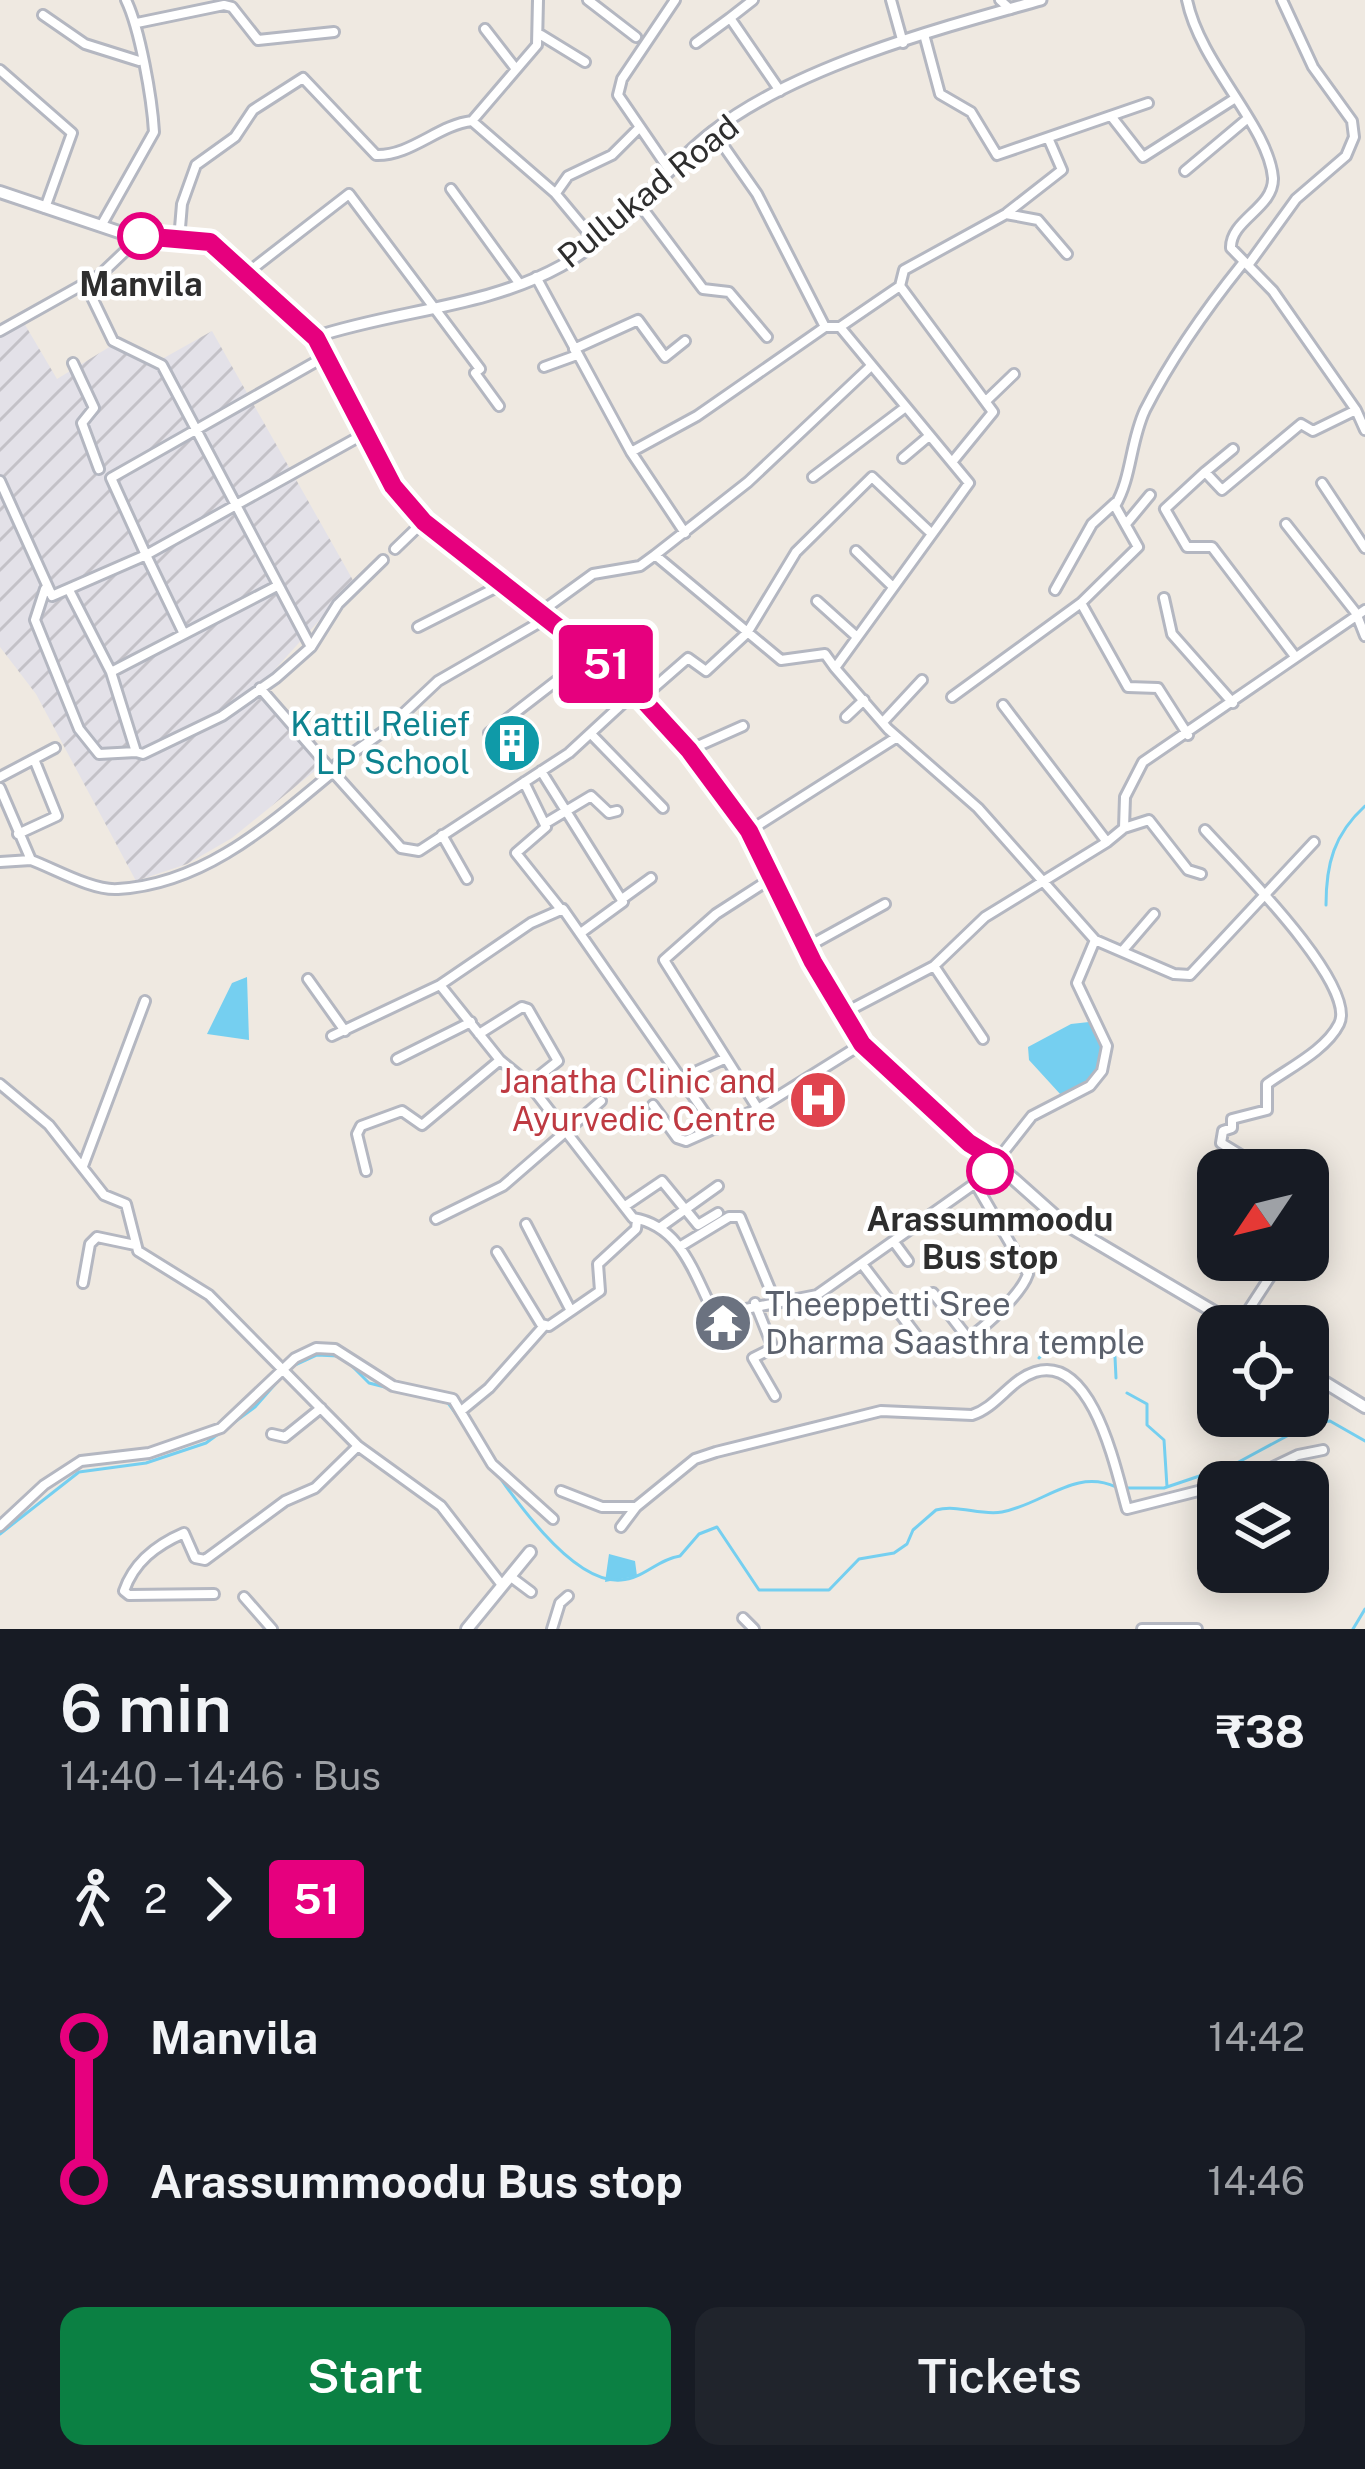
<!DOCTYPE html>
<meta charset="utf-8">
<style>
:root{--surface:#171b24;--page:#20242c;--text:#f1f3f6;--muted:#9ea1a6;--accent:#0b8043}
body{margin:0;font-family:"Public Sans",sans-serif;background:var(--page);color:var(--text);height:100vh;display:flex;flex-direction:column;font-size:45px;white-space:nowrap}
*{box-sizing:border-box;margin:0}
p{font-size:39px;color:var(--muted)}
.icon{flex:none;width:66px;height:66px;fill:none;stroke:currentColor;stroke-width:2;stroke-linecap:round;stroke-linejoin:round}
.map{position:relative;height:1629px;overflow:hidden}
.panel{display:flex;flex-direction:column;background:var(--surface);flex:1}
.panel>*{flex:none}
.badge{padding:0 24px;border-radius:9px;font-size:42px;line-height:78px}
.needle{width:78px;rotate:235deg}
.tools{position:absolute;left:1197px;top:1149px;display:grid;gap:24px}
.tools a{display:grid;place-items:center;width:132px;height:132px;border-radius:24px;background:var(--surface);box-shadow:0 6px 30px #0003;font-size:60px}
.map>.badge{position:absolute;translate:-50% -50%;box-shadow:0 0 0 6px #fff}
.legs{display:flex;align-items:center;gap:18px;height:132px;padding:0 60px;font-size:39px}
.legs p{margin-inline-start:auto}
.summary{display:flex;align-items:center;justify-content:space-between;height:204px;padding:0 60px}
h1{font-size:66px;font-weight:600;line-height:90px}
.primary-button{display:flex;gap:24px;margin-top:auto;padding:24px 60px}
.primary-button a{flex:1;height:138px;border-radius:24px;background:var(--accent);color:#fff;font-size:48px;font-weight:600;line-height:138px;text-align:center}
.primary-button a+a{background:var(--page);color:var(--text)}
ul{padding:0 60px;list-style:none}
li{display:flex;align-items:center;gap:42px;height:144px;font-size:45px}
li i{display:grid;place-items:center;width:18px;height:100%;margin:0 15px;background:currentColor}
li i::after{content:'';width:30px;height:30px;margin:-15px;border:9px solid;border-radius:50%;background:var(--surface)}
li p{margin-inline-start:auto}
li:first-child i{background:linear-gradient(#0000 50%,currentColor 0)}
li:last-child i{background:linear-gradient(currentColor 50%,#0000 0)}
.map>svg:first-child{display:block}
.industrial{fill:url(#industrial-furrows)}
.water{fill:#75cff0}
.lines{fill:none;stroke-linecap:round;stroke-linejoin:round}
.stream{stroke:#75cff0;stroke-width:3}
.minor-casing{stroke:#b4b7c1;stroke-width:14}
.tertiary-casing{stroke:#b4b7c1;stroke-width:15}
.secondary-casing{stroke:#b4b7c1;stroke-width:16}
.minor{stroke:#fff;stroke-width:8}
.tertiary{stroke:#fff;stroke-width:9}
.secondary{stroke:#fff;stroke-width:10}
.line-1-casing{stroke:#fff;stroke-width:27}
.line-1{stroke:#e6007e;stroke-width:18}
.stop-1-dot{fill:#fff;stroke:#e6007e;stroke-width:6}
.labels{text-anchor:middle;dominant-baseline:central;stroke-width:9;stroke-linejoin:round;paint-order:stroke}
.street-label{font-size:33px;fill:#2e2e2e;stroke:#fff}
.stop-label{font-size:33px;font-weight:bold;fill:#2e2e2e;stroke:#fff}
.culture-label{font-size:33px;fill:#0d838f;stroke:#fff;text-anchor:end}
.health-label{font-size:33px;fill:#be3a42;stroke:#fff;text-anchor:end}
.worship-label{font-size:33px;fill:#5b616d;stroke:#fff;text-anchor:start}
</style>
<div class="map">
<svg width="1365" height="1629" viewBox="0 0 1365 1629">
<defs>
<pattern id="industrial-furrows" width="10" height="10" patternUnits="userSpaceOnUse" patternTransform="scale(3)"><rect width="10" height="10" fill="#e3e1e8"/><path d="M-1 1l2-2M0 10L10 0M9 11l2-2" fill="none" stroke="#c3c1c7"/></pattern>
</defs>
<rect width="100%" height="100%" fill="#efe9e1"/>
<!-- industrial -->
<path class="industrial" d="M24 323 57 379 111 346 155 363 212 331 354 582 259 687 322 765 232 838 187 864 136 881 36 694 0 647V336Z"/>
<!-- water -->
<path class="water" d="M247 977 249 1040 207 1034 232 983Z
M1089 1022C1092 1029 1101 1041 1103 1048 1106 1072 1081 1094 1061 1095L1029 1060 1028 1047 1071 1024Z
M609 1554 635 1561 637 1576 605 1582Z"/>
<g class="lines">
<!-- stream -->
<path class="stream" d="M1326 905C1326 864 1334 834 1365 806
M1039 1358 1052 1344 1091 1343 1115 1357 1116 1378
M347 1361 369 1383 448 1403C481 1445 558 1585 621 1580 643 1579 658 1559 680 1556L699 1534 717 1527 759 1590H829L859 1559 894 1553 907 1544 913 1530 936 1510C958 1504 980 1516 1002 1512 1044 1504 1075 1468 1116 1487
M291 1367 317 1355 338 1356
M1127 1393 1147 1404V1425L1164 1440 1167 1487
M1125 1488H1164L1235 1464 1313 1422 1330 1421 1365 1441
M0 1534 79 1472 146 1463 206 1443 255 1407 284 1374
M1353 1629 1365 1609"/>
<defs>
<path id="minor" d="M588 0 636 37
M753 0 730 18 780 91
M891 0 903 43
M1000 0 1010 9
M1187 0C1200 64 1269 127 1273 178 1274 208 1230 220 1231 248L1273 291 1356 410 1313 431 1301 424 1222 490 1205 472 1165 509 1187 547H1212L1294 655
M43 15 85 44 139 61
M137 23 224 5 232 7 258 40 334 32
M485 29 516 69
M541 35 585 62
M925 38 940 94 971 112 997 155 1148 103
M696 43 730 18
M0 70 72 133 45 208
M1111 116 1143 157 1234 99
M472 121 537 45 538 0
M713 131 757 194 825 327H840
M670 171 618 95 622 79 675 0
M1185 171 1247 119
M451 189 519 283
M556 193 568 176 612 155 638 129
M637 201 703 289 729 292 767 337
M1007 213 1062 170 1049 140
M101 226 154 132C152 98 140 29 126 0
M179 240 182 204 196 165 235 137 253 110 303 78 376 155C411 156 438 125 472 121L555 193 595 241
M1249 264 1296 199 1346 156 1354 137 1352 121 1313 67 1282 0
M247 273 349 194 480 369 475 373 499 406
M536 277 631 452 685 533
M85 283 113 341 162 365 311 647
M900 286 904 270 1006 214 1038 220 1067 254
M0 331 100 275 141 236
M574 349 638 320 665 357 685 341
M326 356 111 478 146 555 364 434
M73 363 94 408 82 423 99 469
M544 367 577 355
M987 400 1014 374
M1356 410 1365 430
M631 452 697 416 825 327
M903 458 929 436
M1205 472 1233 449
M813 477 903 409
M0 481 52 596 146 555 184 634
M1322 483 1365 548
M1126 524 1150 495
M1286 524 1356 613 1365 636
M395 549 423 522
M856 551 893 587
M655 555 748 482 870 367
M45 589 35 620 79 729 99 754 136 752
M1055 590 1092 524 1115 503
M70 592 111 672 136 752 143 754 222 716 276 678 311 647 338 604 383 560
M1164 598 1172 634 1233 703
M817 601 857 637
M1081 603 1138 547 1115 506C1132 477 1130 442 1145 410 1172 357 1206 309 1243 263
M542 611 593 574 640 566 655 555 781 660 825 654 835 668 969 483 840 327 900 286 993 412 953 461
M549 617 438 681 387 729 337 764 333 772 401 848 419 851 569 753 635 692
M418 627 503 584
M111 672 277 586
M952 697 1081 603 1128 687 1158 688 1188 735
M641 699 688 658 706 671 747 633 796 552 872 477 932 534
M1003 705 1107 842
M846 717 864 700
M883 722 922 680
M489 733 591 654
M592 735 663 808
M689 750 743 726
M541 771 623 902 582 932
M0 777 55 748
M524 782 546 827 516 853 559 907
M0 788 31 860C55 869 93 891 118 889 205 884 270 824 333 772L260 688
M546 823 591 796 609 813 617 811
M1124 828 1149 820 1188 870 1201 874
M1205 830C1230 858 1359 985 1339 1024 1326 1050 1289 1068 1267 1084V1110L1232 1119V1128L1223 1131 1221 1143 1265 1170
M749 831 897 737
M18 834 57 816 34 759
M442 835 467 879
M0 862 31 860
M622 899 651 878
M1095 940 1174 974 1190 975 1314 842
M807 947 885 904
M1124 949 1154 914
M934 966 983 1039
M308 979 345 1031
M440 985 531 923 563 909 716 1129
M842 1014 934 966 985 917 1107 842 1124 828 1125 797 1143 762 1365 610
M479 1034 522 1007 528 1009 558 1061 529 1084
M332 1036 440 985 500 1060 422 1125 402 1111 361 1126 357 1134 366 1171
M397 1059 471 1022
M500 1060 529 1084 633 1218C682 1226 694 1275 715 1315L817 1295 984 1177 1032 1116 1090 1086 1102 1071 1107 1046 1077 983 1095 940 978 808 888 729 835 668
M682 1078 724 1059
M0 1084 49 1125 104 1195 126 1204 138 1251 209 1295 358 1446
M793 1087 813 1116
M653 1105 677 1138 686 1141 758 1109 862 1044
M758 1109 664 960 716 914 775 876
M83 1166 145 1001
M625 1206 662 1181 698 1225 718 1213
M436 1219 503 1186 601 1101
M662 1226 718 1186
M894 1242 908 1261
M681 1246 729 1217H740L775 1301
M497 1252 541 1324 549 1326 571 1311 526 1224
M862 1264 923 1344C931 1345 944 1348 952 1346 974 1340 1021 1295 1028 1274L975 1183
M83 1283 90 1244 97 1237 135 1245
M933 1293 967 1337
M755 1303 773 1348 753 1358 775 1396
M571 1311 600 1291 598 1264 636 1229 637 1220
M1238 1326 1281 1260
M461 1411 489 1388 544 1326
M272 1434 285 1437 321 1408
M1242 1482 1298 1455 1323 1450
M561 1491 602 1507H636L621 1527
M636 1507 695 1459 716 1452 881 1411 972 1415C997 1407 1010 1380 1035 1372 1093 1354 1116 1471 1127 1509L1218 1486
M0 1526 44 1485 81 1461 149 1453 221 1428 295 1358 316 1348 335 1349 393 1386 453 1399 492 1464 553 1519
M511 1577 531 1592
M214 1594 129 1595 124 1591C134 1562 156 1545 184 1533L195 1558 205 1560 285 1501 315 1488 358 1446 441 1506 502 1585
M244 1597 272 1629
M743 1618 754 1629
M552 1629 560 1603 568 1596
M1142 1629H1197"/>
<path id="tertiary" d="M315 337C396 310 485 308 561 266 618 235 660 173 711 133 794 67 940 28 1041 0"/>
<path id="secondary" d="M0 192 119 232 210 242 222 250 315 337 393 486 423 522 624 679 731 802 775 876 813 962 862 1044 1062 1222 1238 1326
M1308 1372 1365 1407
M467 1629 530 1552"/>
</defs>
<!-- minor casing -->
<use href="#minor" class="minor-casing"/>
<!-- tertiary casing -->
<use href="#tertiary" class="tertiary-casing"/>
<!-- secondary casing -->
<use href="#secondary" class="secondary-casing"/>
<!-- minor -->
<use href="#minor" class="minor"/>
<!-- tertiary -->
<use href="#tertiary" class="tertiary"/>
<!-- secondary -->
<use href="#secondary" class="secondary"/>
</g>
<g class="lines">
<defs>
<path id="line-1" d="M141 236 210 242 316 338 393 486 424 522 624 679 689 750 749 831 813 962 862 1044 969 1143 1000 1162 990 1171"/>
</defs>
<!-- line-1 casing -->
<use href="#line-1" class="line-1-casing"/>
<!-- line-1 -->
<use href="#line-1" class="line-1"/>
</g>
<!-- icons -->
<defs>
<symbol id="building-disc" viewBox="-11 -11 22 22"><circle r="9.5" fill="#0f9aa8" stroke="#fff"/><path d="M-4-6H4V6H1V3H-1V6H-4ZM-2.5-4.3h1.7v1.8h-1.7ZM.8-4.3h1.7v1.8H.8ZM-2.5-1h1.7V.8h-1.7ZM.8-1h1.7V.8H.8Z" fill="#fff"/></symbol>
<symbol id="hospital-disc" viewBox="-11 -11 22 22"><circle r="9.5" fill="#e0444e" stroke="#fff"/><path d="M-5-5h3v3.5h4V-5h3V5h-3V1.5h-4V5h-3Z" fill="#fff"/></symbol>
<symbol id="temple-disc" viewBox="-11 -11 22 22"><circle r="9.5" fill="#6b7280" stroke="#fff"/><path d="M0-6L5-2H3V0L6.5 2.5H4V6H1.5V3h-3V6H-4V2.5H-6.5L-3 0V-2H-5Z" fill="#fff"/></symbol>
</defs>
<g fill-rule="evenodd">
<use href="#building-disc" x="479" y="710" width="66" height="66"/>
<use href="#hospital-disc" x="785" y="1067" width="66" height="66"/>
<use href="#temple-disc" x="690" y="1290" width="66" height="66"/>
</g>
<!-- markers -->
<g class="stop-1-dot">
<circle cx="141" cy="236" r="21"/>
<circle cx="990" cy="1171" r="21"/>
</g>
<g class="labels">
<!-- street labels -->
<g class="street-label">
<text transform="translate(648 191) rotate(-39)">Pullukad Road</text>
</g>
<!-- stop labels -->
<g class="stop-label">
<text x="141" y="284">Manvila</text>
<text x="990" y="1219">Arassummoodu<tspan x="990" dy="38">Bus stop</tspan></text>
</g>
<!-- culture labels -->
<g class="culture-label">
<text x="470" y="724">Kattil Relief<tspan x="470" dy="38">LP School</tspan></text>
</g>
<!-- health labels -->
<g class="health-label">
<text x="776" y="1081">Janatha Clinic and<tspan x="776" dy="38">Ayurvedic Centre</tspan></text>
</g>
<!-- worship labels -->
<g class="worship-label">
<text x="765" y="1304">Theeppetti Sree<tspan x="765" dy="38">Dharma Saasthra temple</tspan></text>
</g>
</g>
</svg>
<div class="tools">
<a><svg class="needle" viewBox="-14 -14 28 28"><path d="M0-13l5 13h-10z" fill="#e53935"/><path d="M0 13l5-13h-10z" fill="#9ea1a6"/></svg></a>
<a><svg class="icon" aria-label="locate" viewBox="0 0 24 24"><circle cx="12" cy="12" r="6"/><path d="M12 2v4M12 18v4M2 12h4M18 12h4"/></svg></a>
<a><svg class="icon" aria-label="layers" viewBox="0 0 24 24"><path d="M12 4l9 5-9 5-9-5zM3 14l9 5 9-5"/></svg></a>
</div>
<b class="badge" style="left:606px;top:664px;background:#e6007e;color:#fff">51</b>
</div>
<section class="panel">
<div class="summary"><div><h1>6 min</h1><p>14:40 – 14:46 · Bus</p></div><b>₹38</b></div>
<div class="legs"><svg class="icon" aria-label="walk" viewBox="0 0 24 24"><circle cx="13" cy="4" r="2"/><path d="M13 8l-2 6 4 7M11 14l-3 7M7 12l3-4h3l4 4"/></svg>2<svg class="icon" aria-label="forward" viewBox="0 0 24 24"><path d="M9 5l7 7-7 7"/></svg><b class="badge" style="background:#e6007e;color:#fff">51</b></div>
<ul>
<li><i style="color:#e6007e"></i><b>Manvila</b><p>14:42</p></li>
<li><i style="color:#e6007e"></i><b>Arassummoodu Bus stop</b><p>14:46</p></li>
</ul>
<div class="primary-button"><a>Start</a><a>Tickets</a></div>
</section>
